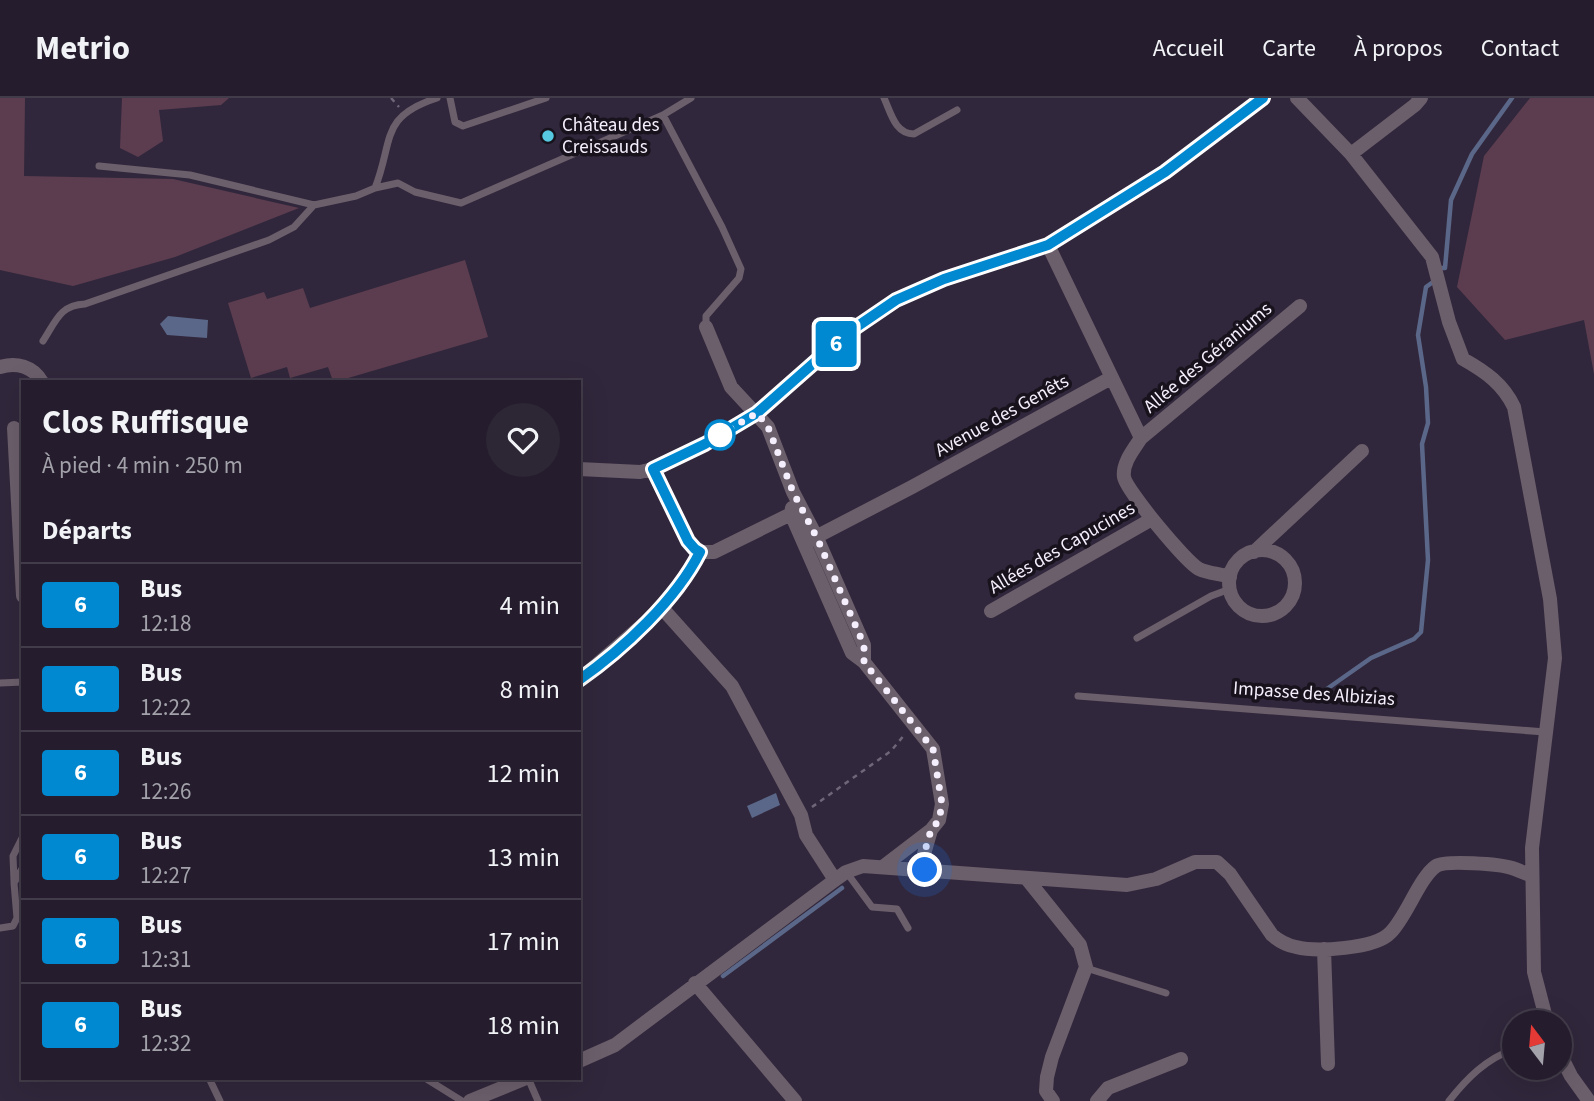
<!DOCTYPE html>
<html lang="fr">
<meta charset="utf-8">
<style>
:root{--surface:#251d2d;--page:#2d2635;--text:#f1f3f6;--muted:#a3a2aa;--line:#423b49}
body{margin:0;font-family:"Source Sans 3",sans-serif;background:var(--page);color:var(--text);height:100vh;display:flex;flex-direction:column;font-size:26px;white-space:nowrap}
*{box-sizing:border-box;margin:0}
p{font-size:23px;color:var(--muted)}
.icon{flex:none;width:38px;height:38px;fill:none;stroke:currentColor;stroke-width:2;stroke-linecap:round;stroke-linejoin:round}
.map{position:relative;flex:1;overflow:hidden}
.sheet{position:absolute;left:21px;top:282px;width:560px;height:700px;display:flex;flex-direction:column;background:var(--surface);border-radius:0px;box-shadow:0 7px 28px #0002,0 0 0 2px var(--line)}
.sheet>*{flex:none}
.badge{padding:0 14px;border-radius:5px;font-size:24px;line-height:46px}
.needle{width:46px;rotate:344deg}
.tools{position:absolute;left:1502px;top:912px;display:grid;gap:14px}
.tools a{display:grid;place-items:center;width:70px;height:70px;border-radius:50%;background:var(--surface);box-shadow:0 7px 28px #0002,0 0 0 2px var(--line);font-size:35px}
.you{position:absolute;width:35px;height:35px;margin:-18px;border:5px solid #fff;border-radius:50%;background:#1a73e8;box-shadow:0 0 0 10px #1a73e833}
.map>.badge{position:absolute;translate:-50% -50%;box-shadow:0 0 0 4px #fff}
h2{padding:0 21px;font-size:26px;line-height:63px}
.round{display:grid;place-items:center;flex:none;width:74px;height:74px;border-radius:37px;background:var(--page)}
.head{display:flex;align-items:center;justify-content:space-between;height:119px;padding:0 21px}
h1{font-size:33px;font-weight:700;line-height:52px}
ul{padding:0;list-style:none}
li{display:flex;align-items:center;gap:21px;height:84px;padding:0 21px;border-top:2px solid var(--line)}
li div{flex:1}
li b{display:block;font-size:26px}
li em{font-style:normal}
li .badge{min-width:77px;font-weight:700;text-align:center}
header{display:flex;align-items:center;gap:42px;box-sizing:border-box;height:98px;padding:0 35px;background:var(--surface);border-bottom:2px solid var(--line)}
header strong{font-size:33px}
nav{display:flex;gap:38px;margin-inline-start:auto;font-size:24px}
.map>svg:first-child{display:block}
.green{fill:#5c3d4f}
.water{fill:#5b6788}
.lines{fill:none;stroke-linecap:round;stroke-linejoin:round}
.stream{stroke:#5b6788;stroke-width:4.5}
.path{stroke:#6f6679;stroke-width:2.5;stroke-dasharray:5 5;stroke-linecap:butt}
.lane{stroke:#6b5f6b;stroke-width:7}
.street{stroke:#6b5f6b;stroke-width:14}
.line-casing{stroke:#fff;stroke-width:16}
.line{stroke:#0089d0;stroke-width:10}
.walk{stroke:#f5effd;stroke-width:7;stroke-dasharray:0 12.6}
.poi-dot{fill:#56c9e0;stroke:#17121c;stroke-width:2.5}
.stop-dot{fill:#fff;stroke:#0089d0;stroke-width:3.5}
.labels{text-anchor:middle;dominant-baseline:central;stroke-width:7;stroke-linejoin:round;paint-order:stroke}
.poi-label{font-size:19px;fill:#f5effd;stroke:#17121c;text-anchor:start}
.street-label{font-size:19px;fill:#f5effd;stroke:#17121c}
</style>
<header>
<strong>Metrio</strong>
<nav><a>Accueil</a><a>Carte</a><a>À propos</a><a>Contact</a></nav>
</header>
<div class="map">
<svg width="1594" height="1003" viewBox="0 0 1594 1003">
<rect width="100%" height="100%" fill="#31273c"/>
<!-- green -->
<path class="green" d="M0 0H25L24 78 173 81 299 110 175 159 73 188 0 172Z
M122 0H229L221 7 159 12 163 43 138 59 120 50Z
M1530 0H1594V276L1584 222 1505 242 1457 189 1484 58Z
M465 162 488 239 338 283H333L328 269 290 280 287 269 251 280 228 205 264 194 267 201 303 190 310 210Z"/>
<!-- water -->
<path class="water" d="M168 218 208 222 207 240 167 237 160 226Z
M776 695 780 707 752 720 747 708Z"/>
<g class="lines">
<!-- stream -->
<path class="stream" d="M1439 170H1445L1451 102 1472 56 1512 0
M1314 600 1371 560 1414 541 1421 534 1428 462 1422 346 1428 325 1426 289 1418 237 1426 189 1433 184
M723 878 842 790"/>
<!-- path -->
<path class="path" d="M391 0 399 9
M812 709 891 653 905 636"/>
<!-- lane -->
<path class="lane" d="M450 0 455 24 463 28 546 0
M884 0C891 15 895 36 914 36L957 12
M663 17 722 129 741 171 739 180 706 218V229
M99 68 190 77 314 107 356 98 375 90 398 85 415 94 461 105 663 17 691 0
M375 90C394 42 379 19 437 0
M43 243C56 223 60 207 85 206L269 142 294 129 314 107
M1137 540 1211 498 1230 491
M0 585 23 584
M1078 598 1545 634
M847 775 872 809 897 811 908 830
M14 783 13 758 23 738
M0 830 13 828 17 820 14 785 23 769
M1086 870 1166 895
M209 980 220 1003
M425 980 462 1003
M528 980 538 1003
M1449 1003C1467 980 1486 961 1514 951"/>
<!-- street -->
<path class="street" d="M1297 0 1351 56 1432 159 1449 224 1463 261C1486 274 1503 286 1514 309L1550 501 1555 560 1532 750 1534 874 1547 924
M1351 56 1415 7 1421 0
M1048 147 1141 340C1134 351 1122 365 1124 379 1126 392 1186 464 1199 471 1207 475 1221 476 1230 479
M706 229 731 289 768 329 793 394 817 440 864 547V564L852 555 791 416
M0 269C16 264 33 268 42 284
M14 330 23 498
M1141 340 1300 208
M579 371 640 374 653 371 705 346 757 315 849 234 896 202 944 181 1048 147 1165 74 1263 0
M653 371 688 443 700 454
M810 442 912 389 1111 280
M1229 485a33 33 0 1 1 66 0a33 33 0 1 1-66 0Z
M700 454H714L791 416 792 410
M1254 454 1362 353
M662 510 732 588 801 717 806 737 835 782
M991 513 1152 421
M864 564 933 651 942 706 939 722 931 732 884 768
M579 582 662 510 678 491 700 454
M925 772 924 756 931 732
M1027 781 1080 847 1086 869 1052 959 1047 979 1046 993 1053 1003
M1324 851 1328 966
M695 885 795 1003
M1559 954 1571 978 1589 1003
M579 963 615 947 835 782 846 774 863 768 1127 787 1156 781 1195 764H1217L1230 776 1272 837C1279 843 1286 847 1296 849 1316 854 1375 851 1390 835 1406 820 1419 780 1436 768 1446 762 1500 766 1512 770 1518 772 1525 775 1532 778
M470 1003 526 980
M1097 1003 1108 990 1181 961"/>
</g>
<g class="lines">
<defs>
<path id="line" d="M579 582C623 551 676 502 700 454L695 451 688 443 653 371 705 346 757 315 849 234 896 202 944 181 1048 147 1165 74 1263 0"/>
</defs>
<!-- line casing -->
<use href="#line" class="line-casing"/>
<!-- line -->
<use href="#line" class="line"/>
<!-- walk -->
<path class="walk" d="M720 337 757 315 768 329 793 394 817 440 864 547V564L933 651 942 706 939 722 931 732 924 756 925 772"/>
</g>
<!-- markers -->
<circle class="poi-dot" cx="548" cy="38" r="7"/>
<circle class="stop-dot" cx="720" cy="337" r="14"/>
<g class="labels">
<!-- poi labels -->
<g class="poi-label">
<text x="562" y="27">Château des<tspan x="562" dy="22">Creissauds</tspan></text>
</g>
<!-- street labels -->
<g class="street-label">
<text transform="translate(1208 260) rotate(-40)">Allée des Géraniums</text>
<text transform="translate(1002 318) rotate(-29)">Avenue des Genêts</text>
<text transform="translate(1062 450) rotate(-30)">Allées des Capucines</text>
<text transform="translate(1314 596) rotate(4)">Impasse des Albizias</text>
</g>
</g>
</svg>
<div class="tools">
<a><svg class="needle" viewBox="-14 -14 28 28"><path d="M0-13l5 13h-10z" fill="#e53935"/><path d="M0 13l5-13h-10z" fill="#a3a2aa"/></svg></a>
</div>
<div class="you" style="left:925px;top:772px"></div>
<b class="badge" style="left:836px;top:246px;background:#0089d0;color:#fff">6</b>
<section class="sheet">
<div class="head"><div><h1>Clos Ruffisque</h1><p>À pied · 4 min · 250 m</p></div><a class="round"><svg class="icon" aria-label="heart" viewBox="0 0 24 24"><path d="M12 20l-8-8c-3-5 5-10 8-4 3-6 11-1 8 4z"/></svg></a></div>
<h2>Départs</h2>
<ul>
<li><span class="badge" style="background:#0089d0;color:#fff">6</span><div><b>Bus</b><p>12:18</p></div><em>4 min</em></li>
<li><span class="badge" style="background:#0089d0;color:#fff">6</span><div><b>Bus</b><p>12:22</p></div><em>8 min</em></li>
<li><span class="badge" style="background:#0089d0;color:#fff">6</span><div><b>Bus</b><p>12:26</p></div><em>12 min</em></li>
<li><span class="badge" style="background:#0089d0;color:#fff">6</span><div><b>Bus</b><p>12:27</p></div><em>13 min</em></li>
<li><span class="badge" style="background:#0089d0;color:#fff">6</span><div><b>Bus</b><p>12:31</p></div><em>17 min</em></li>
<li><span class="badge" style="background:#0089d0;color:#fff">6</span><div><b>Bus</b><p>12:32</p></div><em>18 min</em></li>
</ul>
</section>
</div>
